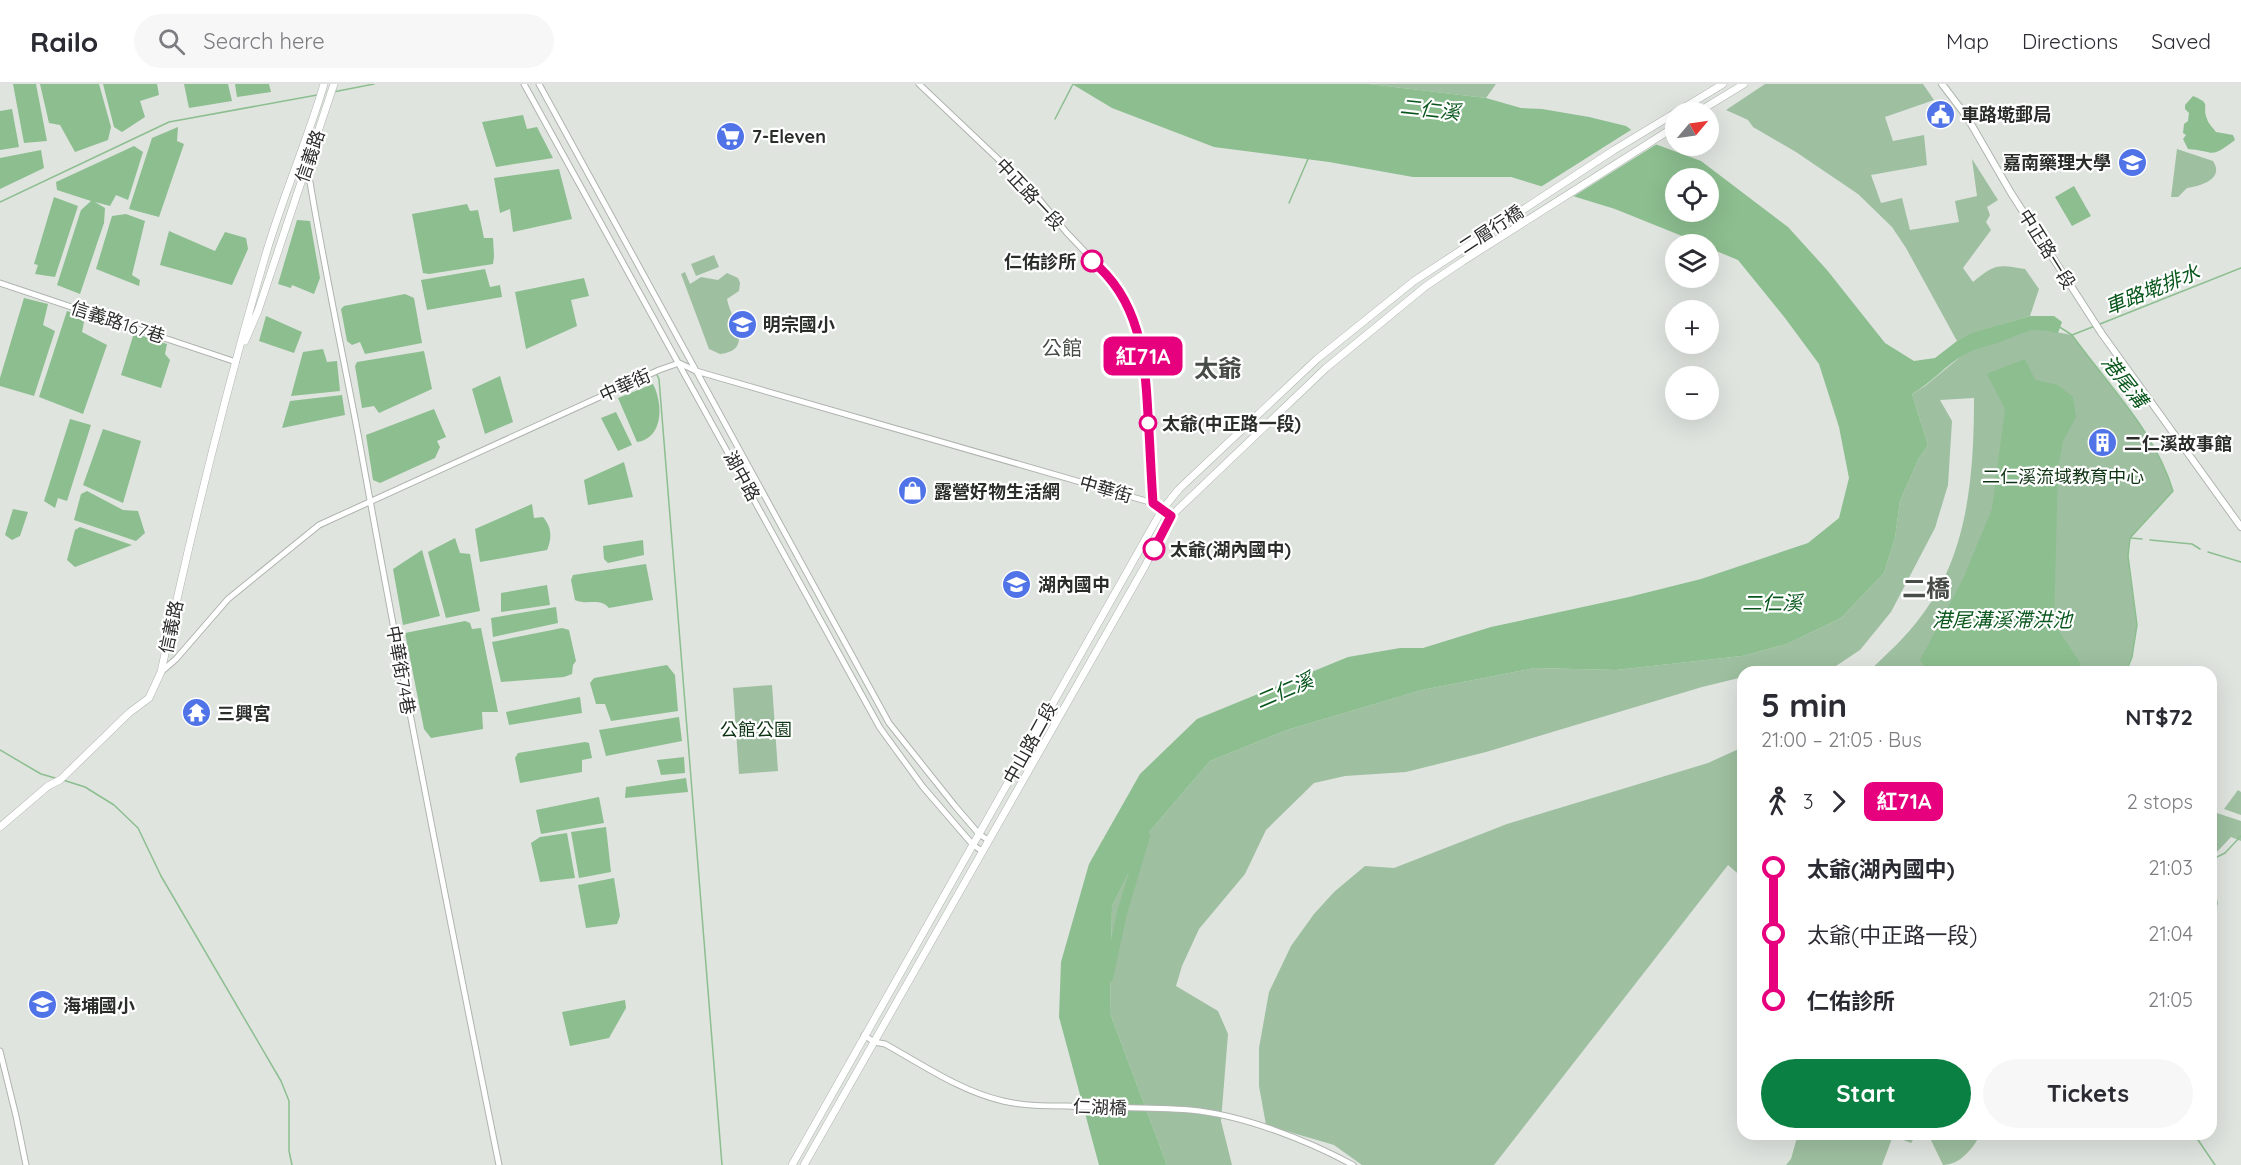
<!DOCTYPE html>
<meta charset="utf-8">
<style>
:root{--surface:#fff;--page:#f7f7f7;--text:#2b2b33;--muted:#7c7c81;--line:#e1e1e2;--accent:#0b8043}
body{margin:0;font-family:Quicksand,"Noto Sans TC",sans-serif;background:var(--page);color:var(--text);height:100vh;display:flex;flex-direction:column;font-size:22px;white-space:nowrap}
*{box-sizing:border-box;margin:0}
p{font-size:20px;color:var(--muted)}
.icon{flex:none;width:33px;height:33px;fill:none;stroke:currentColor;stroke-width:2;stroke-linecap:round;stroke-linejoin:round}
.map{position:relative;flex:1;overflow:hidden}
.panel{position:absolute;left:1737px;top:582px;width:480px;height:474px;display:flex;flex-direction:column;background:var(--surface);border-radius:18px;box-shadow:0 6px 24px #0002}
.panel>*{flex:none}
.badge{padding:0 12px;border-radius:9px;font-size:21px;line-height:39px}
.needle{width:39px;rotate:61deg}
.fabs{position:absolute;left:1665px;top:18px;display:grid;gap:12px}
.fabs a{display:grid;place-items:center;width:54px;height:54px;border-radius:50%;background:var(--surface);box-shadow:0 6px 24px #0002;font-size:30px}
.map>.badge{position:absolute;translate:-50% -50%;box-shadow:0 0 0 3px #fff}
.legs{display:flex;align-items:center;gap:9px;height:66px;padding:0 24px;font-size:20px}
.legs p{margin-inline-start:auto}
.head{display:flex;align-items:center;justify-content:space-between;height:102px;padding:0 24px}
h1{font-size:33px;font-weight:800;line-height:45px}
.action{display:flex;gap:12px;margin-top:auto;padding:12px 24px}
.action a{flex:1;height:69px;border-radius:36px;background:var(--accent);color:#fff;font-size:24px;font-weight:800;line-height:69px;text-align:center}
.action a+a{background:var(--page);color:var(--text)}
ul{padding:0 24px;list-style:none}
li{display:flex;align-items:center;gap:21px;height:66px;font-size:22px}
li i{display:grid;place-items:center;width:9px;height:100%;margin:0 8px;background:currentColor}
li i::after{content:'';width:15px;height:15px;margin:-8px;border:4px solid;border-radius:50%;background:var(--surface)}
li p{margin-inline-start:auto}
li:first-child i{background:linear-gradient(#0000 50%,currentColor 0)}
li:last-child i{background:linear-gradient(currentColor 50%,#0000 0)}
header{display:flex;align-items:center;gap:36px;box-sizing:border-box;height:84px;padding:0 30px;background:var(--surface);border-bottom:2px solid var(--line)}
header strong{font-size:28px}
nav{display:flex;gap:33px;margin-inline-start:auto;font-size:21px}
.search{width:420px;height:54px;background:var(--page);display:flex;align-items:center;gap:15px;box-sizing:border-box;padding:0 21px;border-radius:33px;color:var(--muted);font-size:22px}
.map>svg:first-child{display:block}
.green{fill:#9ebfa0}
.water{fill:#8cbe8f;fill-rule:evenodd}
.pier{fill:#dfe4df}
.lines{fill:none;stroke-linecap:round;stroke-linejoin:round}
.stream{stroke:#8cbe8f;stroke-width:1.5}
.river{stroke:#8cbe8f;stroke-width:10}
.tertiary-casing{stroke:#afb4af;stroke-width:7}
.secondary-casing{stroke:#afb4af;stroke-width:8}
.primary-casing{stroke:#afb4af;stroke-width:8}
.tertiary{stroke:#fff;stroke-width:5}
.secondary{stroke:#fff;stroke-width:6}
.primary{stroke:#fff;stroke-width:7}
.line-1-casing{stroke:#fff;stroke-width:14}
.line-1{stroke:#e6007e;stroke-width:9}
.stop-1-dot{fill:#fff;stroke:#e6007e;stroke-width:3}
.labels{text-anchor:middle;dominant-baseline:central;stroke-width:4.5;stroke-linejoin:round;paint-order:stroke}
.poi-label{font-size:18px;font-weight:bold;fill:#2b2d2b;stroke:#fff;text-anchor:start}
.street-label{font-size:18px;fill:#2b2d2b;stroke:#fff}
.stop-label{font-size:18px;font-weight:bold;fill:#2b2d2b;stroke:#fff;text-anchor:start}
.park-label{font-size:18px;fill:#0f3414;stroke:#fff}
.water-label{font-size:20px;font-style:italic;fill:#09571c;stroke:#fff}
.neighbourhood-label{font-size:20px;fill:#484c48;stroke:#fff}
.district-label{font-size:24px;font-weight:bold;fill:#484c48;stroke:#fff}
</style>
<header>
<strong>Railo</strong>
<div class="search"><svg class="icon" aria-label="search" viewBox="0 0 24 24"><circle cx="10" cy="10" r="6"/><path d="M15 15l6 6"/></svg>Search here</div>
<nav><a>Map</a><a>Directions</a><a>Saved</a></nav>
</header>
<div class="map">
<svg width="2241" height="1081" viewBox="0 0 2241 1081">
<rect width="100%" height="100%" fill="#dfe4df"/>
<!-- green -->
<path class="green" d="M1369 0H1496L1486 14Z
M1765 0H1923L1934 16 1885 33 1893 57 1924 51 1927 81 1871 91 1881 119 1902 114 1910 146 1959 138 1955 117 1977 112 1972 75 1998 116 1987 123 1990 131 1986 138 1991 146 1963 184 1973 198C1994 180 1998 180 2025 185L2039 205 2030 232 1972 249 1957 257 1906 164 1892 143 1858 110 1796 68 1753 43 1748 36 1726 26Z
M2177 65 2213 77C2225 95 2200 102 2187 104L2178 113H2171Z
M714 171 719 183 696 192 691 180Z
M685 188 690 200 701 193 718 196 727 189 738 194 740 199 739 207 727 215C730 234 756 266 720 270L709 265 681 190Z
M2040 245 2072 251C2108 301 2155 347 2173 407L2130 454 2128 472 2137 541 2132 573 2126 588H1868C1887 570 1907 552 1922 531 1969 468 1974 388 1974 314L1940 316 1952 337 1948 401 1935 444 1891 528 1860 566 1827 588H1743V593L1702 603 1486 668 1406 688 1345 692 1314 699 1266 746 1245 790 1199 845 1182 882 1176 902 1218 927 1228 950 1221 1037 1232 1081H1167L1110 929 1112 822 1150 747 1210 677 1287 646 1422 606 1535 584 1616 586 1742 572 1787 560 1841 534 1884 489 1895 454 1900 417 1919 374 1928 361 1912 310 1925 302 1964 270 1989 260 2007 255 2025 247Z
M772 601 778 687 739 690 733 604Z
M1743 663V794L1728 781 1494 1081H1362L1334 1061 1266 1041 1259 1002V964L1269 908 1291 862 1314 830 1334 808 1365 782 1394 784 1507 740 1708 679Z
M2238 706 2241 708V731L2224 725Z
M2214 728 2241 737V757L2231 753 2215 770 2214 797 2218 820 2211 834V730Z
M1798 1050H1917L1911 1059 1893 1052 1882 1081H1786L1791 1075Z
M1928 1050H1981C1973 1064 1960 1081 1943 1081Z"/>
<!-- water -->
<path class="water" d="M13 0H36L47 57 24 59Z
M40 0H99L111 43 108 56 75 68 60 41 49 39Z
M103 0H157L159 11 140 17 145 33 122 48 114 43Z
M184 0H228L232 17 189 24Z
M235 0H269L271 8 237 13Z
M1072 0H1369L1486 14 1521 24 1542 25 1589 33 1626 42 1647 57 1701 77 1788 143 1827 186 1885 259 1914 277 1935 274 1957 257 1971 249 2030 232H2054L2062 238 2058 249C2033 243 2031 246 2008 255 1994 261 1978 263 1964 271 1946 281 1931 299 1912 310L1928 361 1919 374 1900 417 1895 454 1884 489 1841 534 1787 560 1742 572 1616 586 1535 584 1422 606 1287 646 1210 677 1150 747 1112 822 1110 929 1167 1081H1099L1059 933 1061 878 1089 780 1140 690 1197 635 1348 573 1400 564H1423L1491 543 1629 513 1701 495 1808 459 1839 434 1849 394 1839 343 1819 280 1785 234 1738 176 1709 164 1708 160H1702L1615 125 1511 93H1413L1329 78 1214 63 1112 24ZM1676 94H1708V128H1676Z
M2193 12C2213 20 2201 21 2207 35 2208 39 2213 44 2216 48L2233 51 2235 56C2208 76 2217 67 2188 65L2183 55 2186 51 2183 49 2184 40 2188 37 2189 29 2185 25V21Z
M12 25 19 63 0 66V27Z
M523 31 527 45 537 43 553 74 496 83 482 38Z
M178 43 177 57 184 60 159 133 129 125 152 54Z
M134 62 143 68 128 116 116 111 110 122 95 118 105 124 104 139 80 210 57 201 81 126 91 117 57 106 56 98Z
M41 66 44 84 0 105V74Z
M559 85 572 135 513 148 510 125 500 129 494 94Z
M2074 102 2091 132 2072 142 2055 113Z
M54 113 78 122 55 193 35 190 38 181 34 180Z
M467 120 470 127 478 126 484 154H493L494 172 493 180 429 190 423 189 412 130Z
M126 130 145 137 132 191 140 196 139 202 96 185 112 132Z
M297 136 310 137 320 194 314 210 292 201 291 204 278 200Z
M169 147 215 167 225 148 246 154 248 165 232 201 160 181Z
M485 185 490 203 500 201 502 213 427 226 421 196Z
M584 194 589 212 571 216 577 242 526 265 515 208Z
M405 210 414 214 422 259 365 270 360 258 352 261 347 257 341 225 344 222Z
M24 214 48 220 43 241 55 247 34 312 0 302V294Z
M67 227 85 233 82 248 107 261 83 330 39 313Z
M266 232 302 248 294 269 259 257Z
M134 249 167 260 165 270 170 276 161 304 121 291Z
M323 265 327 278 337 277 340 307 291 312 303 268Z
M424 267 432 305 379 329 374 322 362 324 355 282 357 278Z
M2025 275 2035 296 2058 301 2073 313 2076 333 2063 357 2058 384 2054 540 2081 580 2075 588H1928L1920 576 1963 495 1992 425 2005 325 1987 290Z
M500 292 513 338 485 350 472 305Z
M653 300C663 319 664 354 637 358L618 314Z
M342 311 345 331 282 344 290 317Z
M434 325 446 353 437 357 440 363 435 374 380 399 373 396 366 351Z
M616 328 632 361 618 367 601 334Z
M70 335 91 341 67 417 58 414 55 424 44 417Z
M103 345 141 357 123 419 83 401Z
M624 378 633 413 588 421 584 396Z
M87 407 123 426 138 427 145 449 136 457 74 436 81 410Z
M532 420 534 434 543 433C552 443 552 455 547 466L480 478 475 445Z
M13 425 28 428 20 452 12 456 5 451Z
M80 443 132 461 75 483 67 476 75 446Z
M455 454 460 469 470 470 480 527 446 534 428 468Z
M643 456 644 471 608 479 604 475 603 462Z
M422 466 440 532 403 541 393 485Z
M646 480 653 516 609 524C599 513 588 522 575 516L571 496 573 491Z
M547 501 550 521 501 528V509Z
M556 523 558 539 493 553 491 534Z
M465 537 470 539 472 545 481 544 498 628H482L483 645 431 654 424 645 405 549Z
M562 544 569 546 576 577 573 581 572 590 564 593 501 598 492 558Z
M667 581 675 591 678 627 611 637 605 620H596L590 599 594 594Z
M580 613 582 629 509 641 506 628Z
M679 633 682 657 606 672 599 646Z
M585 658 589 659 592 674 582 676V688L520 699 515 674 518 669Z
M684 673 685 689 661 691 657 676Z
M686 694 688 708 625 714 626 703Z
M599 713 604 739 541 750 536 726Z
M606 743 611 788 579 794 571 748Z
M567 749 575 794 540 798 531 759 540 753Z
M614 794 620 832 617 840 586 844 578 801Z
M625 916 626 924 609 954 570 962 562 928Z"/>
<!-- pier -->
<path class="pier" d="M1634 44 1648 54 1660 58 1571 114 1539 104Z"/>
<g class="lines">
<!-- stream -->
<path class="stream" d="M333 8 374 0
M1055 35 1073 0
M0 118 169 38 317 11
M1289 119 1308 75
M2100 240 2241 184
M2058 242 2072 251C2108 301 2155 347 2173 407L2130 454 2128 472 2137 541 2132 573 2126 588
M2072 251 2095 242
M656 289 659 295 722 1081
M2131 454 2142 455
M2150 456 2192 460 2200 465
M2208 468 2241 478
M0 666 41 690 55 694
M63 696 85 703 114 721 138 744 161 792 281 997 289 1017V1067L292 1081
M2211 776 2225 769 2241 752
M2194 1050 2215 1081"/>
<!-- river -->
<path class="river" d="M1108 894 1122 829 1145 752"/>
<defs>
<path id="tertiary" d="M524 0 880 644 923 703 973 761 982 767
M539 0 889 639 955 722 979 750 988 756
M919 0 1034 109 1067 149 1110 194 1123 211 1132 228 1142 260 1153 419 1171 432
M295 86 310 98C324 183 342 266 358 350 402 594 450 838 499 1081
M0 199 236 278
M161 588 176 575 228 515 319 441 659 286 679 279 696 287 1153 419
M864 951 874 958 885 960C923 981 960 1007 1003 1017 1024 1022 1046 1022 1067 1022 1108 1024 1149 1023 1190 1026 1243 1031 1307 1056 1353 1081
M0 967 16 1032 26 1081"/>
<path id="secondary" d="M1942 0 1967 33 2011 109 2102 250 2241 443"/>
<path id="primary" d="M1698 28 1744 0
M245 257 258 227 334 0
M0 743 48 702 60 696 129 629 149 614 161 588C191 448 225 310 265 173 282 114 307 58 324 0
M792 1081 1162 426 1179 405 1317 275 1414 197 1614 66 1723 0
M804 1081 1145 482 1171 432 1326 284 1426 202 1463 177 1676 42"/>
</defs>
<!-- tertiary casing -->
<use href="#tertiary" class="tertiary-casing"/>
<!-- secondary casing -->
<use href="#secondary" class="secondary-casing"/>
<!-- primary casing -->
<use href="#primary" class="primary-casing"/>
<!-- tertiary -->
<use href="#tertiary" class="tertiary"/>
<!-- secondary -->
<use href="#secondary" class="secondary"/>
<!-- primary -->
<use href="#primary" class="primary"/>
</g>
<g class="lines">
<defs>
<path id="line-1" d="M1092 177C1140 216 1145 274 1148 331 1150 361 1151 390 1153 419L1171 432 1154 465"/>
</defs>
<!-- line-1 casing -->
<use href="#line-1" class="line-1-casing"/>
<!-- line-1 -->
<use href="#line-1" class="line-1"/>
</g>
<!-- icons -->
<defs>
<symbol id="civic-disc" viewBox="-11 -11 22 22"><circle r="9.5" fill="#5074e8" stroke="#fff"/><path d="M-.6-6.5H3V-4.5H.6V-3L4-1V1h2V6H-6V1h2V-1L-.6-3ZM-1.2 2.5V6h2.4V2.5Z" fill="#fff"/></symbol>
<symbol id="supermarket-disc" viewBox="-11 -11 22 22"><circle r="9.5" fill="#5074e8" stroke="#fff"/><path d="M-6-5.5h2.5l.6 2H6L4.5 2H-2.5L-4.4-4H-6ZM-1.5 3.2a1.3 1.3 0 1 0 .1 0ZM3 3.2a1.3 1.3 0 1 0 .1 0Z" fill="#fff"/></symbol>
<symbol id="university-disc" viewBox="-11 -11 22 22"><circle r="9.5" fill="#5074e8" stroke="#fff"/><path d="M0-5L7-2L0 1L-7-2ZM-4 1L0 2.5L4 1V4Q0 6-4 4Z" fill="#fff"/></symbol>
<symbol id="school-disc" viewBox="-11 -11 22 22"><circle r="9.5" fill="#5074e8" stroke="#fff"/><path d="M0-5L7-2L0 1L-7-2ZM-4 1L0 2.5L4 1V4Q0 6-4 4Z" fill="#fff"/></symbol>
<symbol id="building-disc" viewBox="-11 -11 22 22"><circle r="9.5" fill="#5074e8" stroke="#fff"/><path d="M-4-6H4V6H1V3H-1V6H-4ZM-2.5-4.3h1.7v1.8h-1.7ZM.8-4.3h1.7v1.8H.8ZM-2.5-1h1.7V.8h-1.7ZM.8-1h1.7V.8H.8Z" fill="#fff"/></symbol>
<symbol id="shop-disc" viewBox="-11 -11 22 22"><circle r="9.5" fill="#5074e8" stroke="#fff"/><path d="M-5-2.5h2.3a2.7 3.5 0 0 1 5.4 0H5L5.5 6h-11ZM-1.5-2.5h3a1.5 2.3 0 0 0-3 0Z" fill="#fff"/></symbol>
<symbol id="temple-disc" viewBox="-11 -11 22 22"><circle r="9.5" fill="#5074e8" stroke="#fff"/><path d="M0-6L5-2H3V0L6.5 2.5H4V6H1.5V3h-3V6H-4V2.5H-6.5L-3 0V-2H-5Z" fill="#fff"/></symbol>
</defs>
<g fill-rule="evenodd">
<use href="#civic-disc" x="1924" y="14" width="33" height="33"/>
<use href="#supermarket-disc" x="714" y="36" width="33" height="33"/>
<use href="#university-disc" x="2116" y="62" width="33" height="33"/>
<use href="#school-disc" x="726" y="224" width="33" height="33"/>
<use href="#building-disc" x="2086" y="342" width="33" height="33"/>
<use href="#shop-disc" x="896" y="390" width="33" height="33"/>
<use href="#school-disc" x="1000" y="484" width="33" height="33"/>
<use href="#temple-disc" x="180" y="612" width="33" height="33"/>
<use href="#school-disc" x="26" y="904" width="33" height="33"/>
</g>
<!-- markers -->
<g class="stop-1-dot">
<circle cx="1092" cy="177" r="10"/>
<circle cx="1148" cy="339" r="8"/>
<circle cx="1154" cy="465" r="10"/>
</g>
<g class="labels">
<!-- poi labels -->
<g class="poi-label">
<text x="1961" y="30">車路墘郵局</text>
<text x="752" y="52">7-Eleven</text>
<text x="2111" y="78" text-anchor="end">嘉南藥理大學</text>
<text x="763" y="240">明宗國小</text>
<text x="2124" y="359">二仁溪故事館</text>
<text x="934" y="407">露營好物生活網</text>
<text x="1038" y="500">湖內國中</text>
<text x="217" y="629">三興宮</text>
<text x="63" y="921">海埔國小</text>
</g>
<!-- street labels -->
<g class="street-label">
<text transform="translate(310 72) rotate(-71)">信義路</text>
<text transform="translate(1030 110) rotate(47)">中正路一段</text>
<text transform="translate(1491 145) rotate(-33)">二層行橋</text>
<text transform="translate(2047 165) rotate(58)">中正路一段</text>
<text transform="translate(118 238) rotate(18)">信義路167巷</text>
<text transform="translate(625 301) rotate(-24)">中華街</text>
<text transform="translate(742 392) rotate(61)">湖中路</text>
<text transform="translate(1106 405) rotate(16)">中華街</text>
<text transform="translate(171 543) rotate(-78)">信義路</text>
<text transform="translate(401 586) rotate(80)">中華街74巷</text>
<text transform="translate(1030 659) rotate(-61)">中山路二段</text>
<text transform="translate(1100 1023) rotate(2)">仁湖橋</text>
</g>
<!-- stop labels -->
<g class="stop-label">
<text x="1076" y="177" text-anchor="end">仁佑診所</text>
<text x="1162" y="339">太爺(中正路一段)</text>
<text x="1170" y="465">太爺(湖內國中)</text>
</g>
<!-- park labels -->
<g class="park-label">
<text x="2063" y="392">二仁溪流域教育中心</text>
<text x="756" y="645">公館公園</text>
</g>
<!-- water labels -->
<g class="water-label">
<text transform="translate(1430 25) rotate(6)">二仁溪</text>
<text transform="translate(2152 205) rotate(-22)">車路墘排水</text>
<text transform="translate(2125 297) rotate(52)">港尾溝</text>
<text x="1772" y="518">二仁溪</text>
<text x="2002" y="535">港尾溝溪滯洪池</text>
<text transform="translate(1284 606) rotate(-23)">二仁溪</text>
</g>
<!-- neighbourhood labels -->
<g class="neighbourhood-label">
<text x="1062" y="263">公館</text>
</g>
<!-- district labels -->
<g class="district-label">
<text x="1218" y="284">太爺</text>
<text x="1926" y="504">二橋</text>
</g>
</g>
</svg>
<div class="fabs">
<a><svg class="needle" viewBox="-14 -14 28 28"><path d="M0-13l5 13h-10z" fill="#e53935"/><path d="M0 13l5-13h-10z" fill="#7c7c81"/></svg></a>
<a><svg class="icon" aria-label="locate" viewBox="0 0 24 24"><circle cx="12" cy="12" r="6"/><path d="M12 2v4M12 18v4M2 12h4M18 12h4"/></svg></a>
<a><svg class="icon" aria-label="layers" viewBox="0 0 24 24"><path d="M12 4l9 5-9 5-9-5zM3 14l9 5 9-5"/></svg></a>
<a>+</a>
<a>−</a>
</div>
<b class="badge" style="left:1143px;top:272px;background:#e6007e;color:#fff">紅71A</b>
<section class="panel">
<div class="head"><div><h1>5 min</h1><p>21:00 – 21:05 · Bus</p></div><b>NT$72</b></div>
<div class="legs"><svg class="icon" aria-label="walk" viewBox="0 0 24 24"><circle cx="13" cy="4" r="2"/><path d="M13 8l-2 6 4 7M11 14l-3 7M7 12l3-4h3l4 4"/></svg>3<svg class="icon" aria-label="forward" viewBox="0 0 24 24"><path d="M9 5l7 7-7 7"/></svg><b class="badge" style="background:#e6007e;color:#fff">紅71A</b><p>2 stops</p></div>
<ul>
<li><i style="color:#e6007e"></i><b>太爺(湖內國中)</b><p>21:03</p></li>
<li><i style="color:#e6007e"></i><span>太爺(中正路一段)</span><p>21:04</p></li>
<li><i style="color:#e6007e"></i><b>仁佑診所</b><p>21:05</p></li>
</ul>
<div class="action"><a>Start</a><a>Tickets</a></div>
</section>
</div>
